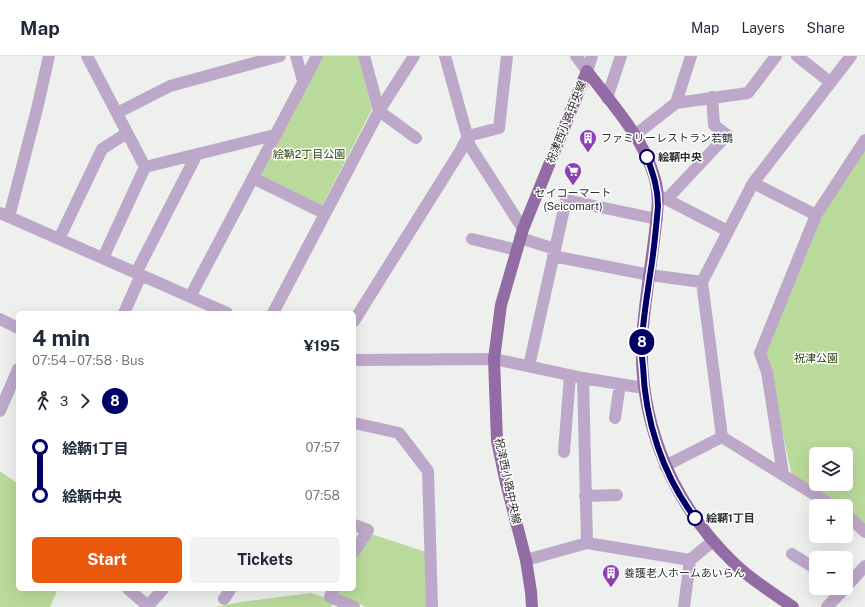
<!DOCTYPE html>
<meta charset="utf-8">
<style>
:root{--surface:#fff;--page:#f2f2f3;--text:#1f2937;--muted:#747a83;--line:#e0e1e3;--accent:#ea580c}
body{margin:0;font-family:"Public Sans","Noto Sans JP",sans-serif;background:var(--page);color:var(--text);height:100vh;display:flex;flex-direction:column;font-size:15px;white-space:nowrap}
*{box-sizing:border-box;margin:0}
p{font-size:13px;color:var(--muted)}
.icon{flex:none;width:22px;height:22px;fill:none;stroke:currentColor;stroke-width:2;stroke-linecap:round;stroke-linejoin:round}
.map{position:relative;flex:1;overflow:hidden}
.panel{position:absolute;left:16px;top:255px;width:340px;height:280px;display:flex;flex-direction:column;background:var(--surface);border-radius:6px;box-shadow:0 4px 16px #0002}
.panel>*{flex:none}
.badge{padding:0 8px;border-radius:13px;font-size:14px;line-height:26px}
.fabs{position:absolute;left:809px;top:391px;display:grid;gap:8px}
.fabs a{display:grid;place-items:center;width:44px;height:44px;border-radius:6px;background:var(--surface);box-shadow:0 4px 16px #0002;font-size:20px}
.map>.badge{position:absolute;translate:-50% -50%;box-shadow:0 0 0 2px #fff}
.legs{display:flex;align-items:center;gap:6px;height:44px;padding:0 16px;font-size:13px}
.legs p{margin-inline-start:auto}
.summary{display:flex;align-items:center;justify-content:space-between;height:68px;padding:0 16px}
h1{font-size:22px;font-weight:700;line-height:30px}
.primary-button{display:flex;gap:8px;margin-top:auto;padding:8px 16px}
.primary-button a{flex:1;height:46px;border-radius:6px;background:var(--accent);color:#fff;font-size:16px;font-weight:700;line-height:46px;text-align:center}
.primary-button a+a{background:var(--page);color:var(--text)}
ul{padding:0 16px;list-style:none}
li{display:flex;align-items:center;gap:14px;height:48px;font-size:15px}
li i{display:grid;place-items:center;width:6px;height:100%;margin:0 5px;background:currentColor}
li i::after{content:'';width:10px;height:10px;margin:-5px;border:3px solid;border-radius:50%;background:var(--surface)}
li p{margin-inline-start:auto}
li:first-child i{background:linear-gradient(#0000 50%,currentColor 0)}
li:last-child i{background:linear-gradient(currentColor 50%,#0000 0)}
header{display:flex;align-items:center;gap:24px;box-sizing:border-box;height:56px;padding:0 20px;background:var(--surface);border-bottom:1px solid var(--line)}
header strong{font-size:19px}
nav{display:flex;gap:22px;margin-inline-start:auto;font-size:14px}
.map>svg:first-child{display:block}
.green{fill:#bada9b;fill-rule:evenodd}
.lines{fill:none;stroke-linecap:round;stroke-linejoin:round}
.minor{stroke:#bea8c9;stroke-width:12}
.major{stroke:#936ba5;stroke-width:12}
.line-1-casing{stroke:#fff;stroke-width:9}
.line-1{stroke:#006;stroke-width:6}
.stop-1-dot{fill:#fff;stroke:#006;stroke-width:2}
.labels{text-anchor:middle;dominant-baseline:central;stroke-width:3;stroke-linejoin:round;paint-order:stroke}
.street-label{font-size:11px;fill:#2d2d2c;stroke:#fff}
.poi-label{font-size:11px;fill:#2d2d2c;stroke:#fff;text-anchor:start}
.park-label{font-size:11px;fill:#2c450c;stroke:#fff}
.stop-label{font-size:11px;font-weight:bold;fill:#2d2d2c;stroke:#fff;text-anchor:start}
</style>
<header>
<strong>Map</strong>
<nav><a>Map</a><a>Layers</a><a>Share</a></nav>
</header>
<div class="map">
<svg width="865" height="551" viewBox="0 0 865 551">
<rect width="100%" height="100%" fill="#eef0ed"/>
<!-- green -->
<path class="green" d="M323 0H358L372 53 321 152 257 120Z
M865 90V472L846 454V450H840L792 420 765 297 816 171 837 134ZM816 398H846V428H816Z
M0 415 18 428V533H58L50 551H0Z
M368 477 426 496 428 551H366L335 537 337 533H354V503Z
M311 537 332 544V551H217L240 546Z"/>
<g class="lines">
<!-- minor -->
<path class="minor" d="M87 0 145 111 275 79
M296 0 303 25
M364 0 379 55 416 82
M445 0 470 90 523 173
M576 0 587 15
M797 0 830 26
M587 15 592 0
M607 42 621 0
M676 47 748 37 776 0
M117 57 170 30 280 0
M635 79 676 47 691 0
M253 122 324 157
M753 127 816 159
M660 140 728 175
M667 143 727 79 714 69 712 41
M0 157 227 257
M9 161 37 53 49 0
M520 182 555 193
M59 183 102 93 127 77
M472 183 517 194
M553 200 650 219 702 226
M103 202 145 111
M136 217 197 98
M190 241 317 0
M124 257 141 219
M273 257 379 55 414 0
M0 263 18 272
M354 265 461 94 468 80 499 72 507 0
M354 304 494 303 583 322 644 332
M529 310 566 144 657 163
M583 322 587 487
M0 355 18 313
M615 362 620 328
M354 367 399 377 428 415 432 551
M722 381 833 450
M564 396 570 319
M665 410 722 381 702 226 753 127 851 0
M783 418 767 316 760 297 816 159 865 84
M585 440 617 439
M846 458 865 476
M354 469 368 474 354 496
M792 498 816 513
M526 504 587 487 690 504 713 485
M846 531 865 510
M128 533 148 550
M333 533 330 541 354 551
M224 543 230 534 229 533
M147 551 163 533
M684 551 690 504
M827 551 845 532"/>
<!-- major -->
<path class="major" d="M587 15C612 48 644 82 655 123 660 141 657 158 655 176 652 201 648 226 645 252 631 347 665 441 734 507 751 524 773 537 793 551
M532 551 531 536 526 504 506 427 497 385 494 303 501 249 523 173 587 15"/>
</g>
<g class="lines">
<defs>
<path id="line-1" d="M647 101C653 118 658 132 658 150 656 173 654 196 650 219 647 241 643 263 642 285 641 293 642 302 643 310 645 364 662 418 695 462"/>
</defs>
<!-- line-1 casing -->
<use href="#line-1" class="line-1-casing"/>
<!-- line-1 -->
<use href="#line-1" class="line-1"/>
</g>
<!-- icons -->
<defs>
<symbol id="building-pin" viewBox="-11 -11 22 30"><path d="M0 17L-7.5 6A9.5 9.5 0 1 1 7.5 6Z" fill="#8f40b0" stroke="#fff"/><path d="M-4-6H4V6H1V3H-1V6H-4ZM-2.5-4.3h1.7v1.8h-1.7ZM.8-4.3h1.7v1.8H.8ZM-2.5-1h1.7V.8h-1.7ZM.8-1h1.7V.8H.8Z" fill="#fff"/></symbol>
<symbol id="supermarket-pin" viewBox="-11 -11 22 30"><path d="M0 17L-7.5 6A9.5 9.5 0 1 1 7.5 6Z" fill="#8f40b0" stroke="#fff"/><path d="M-6-5.5h2.5l.6 2H6L4.5 2H-2.5L-4.4-4H-6ZM-1.5 3.2a1.3 1.3 0 1 0 .1 0ZM3 3.2a1.3 1.3 0 1 0 .1 0Z" fill="#fff"/></symbol>
</defs>
<g fill-rule="evenodd">
<use href="#building-pin" x="578" y="72" width="20" height="27"/>
<use href="#supermarket-pin" x="563" y="105" width="20" height="27"/>
<use href="#building-pin" x="601" y="507" width="20" height="27"/>
</g>
<!-- markers -->
<g class="stop-1-dot">
<circle cx="647" cy="101" r="7"/>
<circle cx="695" cy="462" r="7"/>
</g>
<g class="labels">
<!-- street labels -->
<g class="street-label">
<text transform="translate(566 66) rotate(-68)">祝津西小路中央線</text>
<text transform="translate(508 425) rotate(78)">祝津西小路中央線</text>
</g>
<!-- poi labels -->
<g class="poi-label">
<text x="601" y="82">ファミリーレストラン若鶴</text>
<text x="573" y="137" text-anchor="middle">セイコーマート<tspan x="573" dy="13">(Seicomart)</tspan></text>
<text x="624" y="517">養護老人ホームあいらん</text>
</g>
<!-- park labels -->
<g class="park-label">
<text x="309" y="98">絵靹2丁目公園</text>
<text x="816" y="302">祝津公園</text>
</g>
<!-- stop labels -->
<g class="stop-label">
<text x="658" y="101">絵鞆中央</text>
<text x="706" y="462">絵鞆1丁目</text>
</g>
</g>
</svg>
<div class="fabs">
<a><svg class="icon" aria-label="layers" viewBox="0 0 24 24"><path d="M12 4l9 5-9 5-9-5zM3 14l9 5 9-5"/></svg></a>
<a>+</a>
<a>−</a>
</div>
<b class="badge" style="left:642px;top:286px;background:#006;color:#fff">8</b>
<section class="panel">
<div class="summary"><div><h1>4 min</h1><p>07:54 – 07:58 · Bus</p></div><b>¥195</b></div>
<div class="legs"><svg class="icon" aria-label="walk" viewBox="0 0 24 24"><circle cx="13" cy="4" r="2"/><path d="M13 8l-2 6 4 7M11 14l-3 7M7 12l3-4h3l4 4"/></svg>3<svg class="icon" aria-label="forward" viewBox="0 0 24 24"><path d="M9 5l7 7-7 7"/></svg><b class="badge" style="background:#006;color:#fff">8</b></div>
<ul>
<li><i style="color:#006"></i><b>絵鞆1丁目</b><p>07:57</p></li>
<li><i style="color:#006"></i><b>絵鞆中央</b><p>07:58</p></li>
</ul>
<div class="primary-button"><a>Start</a><a>Tickets</a></div>
</section>
</div>
